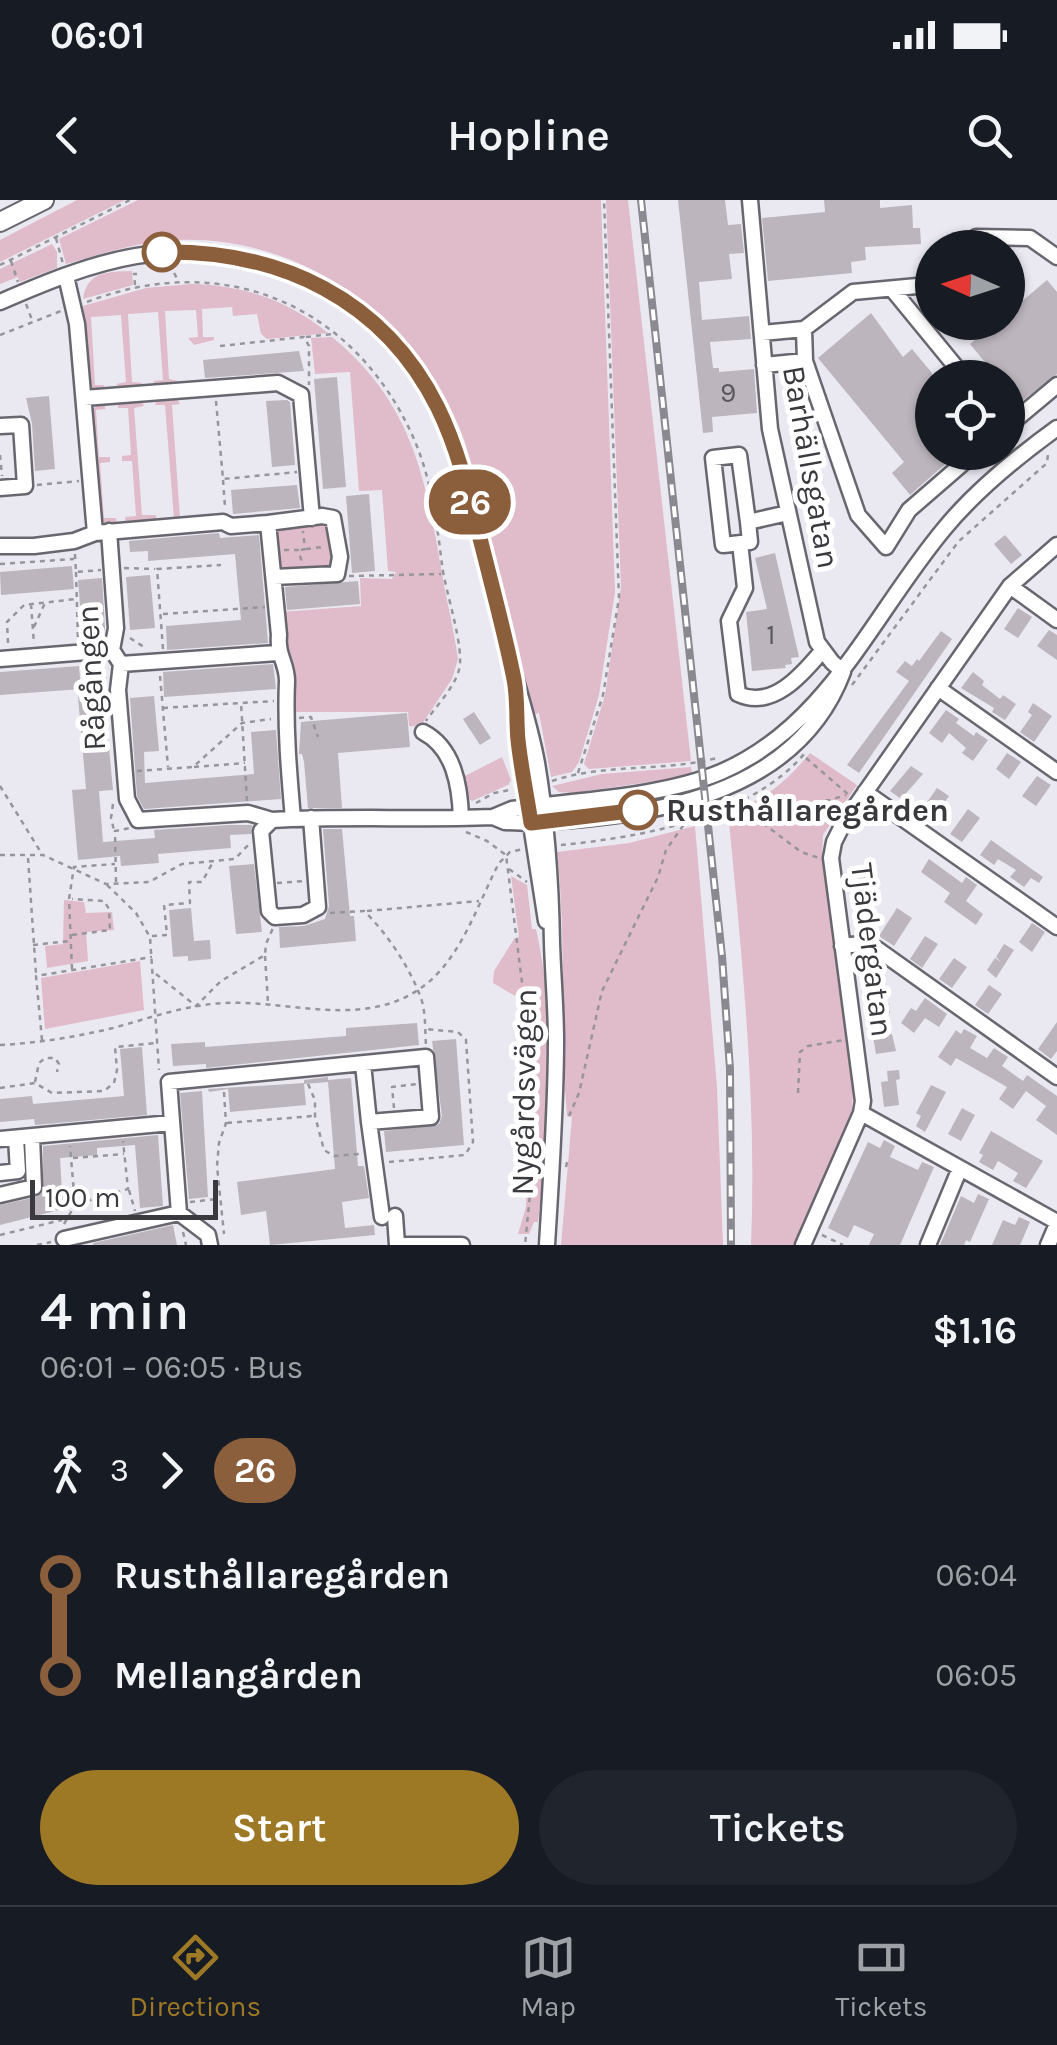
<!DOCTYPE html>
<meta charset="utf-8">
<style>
:root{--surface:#171b24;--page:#20242c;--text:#f1f3f6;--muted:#9ea1a6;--line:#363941;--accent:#9d7925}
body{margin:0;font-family:Karla,sans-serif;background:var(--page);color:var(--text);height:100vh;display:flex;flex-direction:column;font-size:38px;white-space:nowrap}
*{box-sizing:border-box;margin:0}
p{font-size:32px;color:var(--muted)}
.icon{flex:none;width:55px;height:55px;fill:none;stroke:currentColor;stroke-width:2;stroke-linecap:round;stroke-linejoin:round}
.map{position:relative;height:1045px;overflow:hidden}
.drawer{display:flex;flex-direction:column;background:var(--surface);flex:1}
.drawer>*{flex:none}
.badge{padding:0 20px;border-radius:32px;font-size:35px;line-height:65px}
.needle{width:65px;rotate:273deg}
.fabs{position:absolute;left:915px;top:30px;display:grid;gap:20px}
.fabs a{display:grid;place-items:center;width:110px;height:110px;border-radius:50%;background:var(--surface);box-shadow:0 2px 8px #0004;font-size:50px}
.scale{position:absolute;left:30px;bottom:25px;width:188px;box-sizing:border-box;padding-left:10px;border:5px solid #3a393d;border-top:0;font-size:28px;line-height:35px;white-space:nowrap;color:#3a393d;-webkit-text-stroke:8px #fff;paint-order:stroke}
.map>.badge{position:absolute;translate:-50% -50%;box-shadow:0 0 0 5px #fff}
.legs{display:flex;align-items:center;gap:15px;height:110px;padding:0 40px;font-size:32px}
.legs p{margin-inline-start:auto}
.headline{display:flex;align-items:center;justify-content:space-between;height:170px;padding:0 40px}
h1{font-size:55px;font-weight:600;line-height:75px}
.primary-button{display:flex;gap:20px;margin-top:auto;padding:20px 40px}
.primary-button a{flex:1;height:115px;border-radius:60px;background:var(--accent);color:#fff;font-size:40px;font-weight:600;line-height:115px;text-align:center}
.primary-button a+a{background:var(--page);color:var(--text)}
ul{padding:0 40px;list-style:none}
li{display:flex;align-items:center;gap:35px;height:100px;font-size:38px}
li i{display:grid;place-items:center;width:15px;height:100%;margin:0 12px;background:currentColor}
li i::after{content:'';width:25px;height:25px;margin:-12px;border:8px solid;border-radius:50%;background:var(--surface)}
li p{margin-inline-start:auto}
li:first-child i{background:linear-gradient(#0000 50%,currentColor 0)}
li:last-child i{background:linear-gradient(currentColor 50%,#0000 0)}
.status{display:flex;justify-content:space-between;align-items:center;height:70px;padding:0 50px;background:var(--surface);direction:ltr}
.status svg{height:28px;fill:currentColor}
header{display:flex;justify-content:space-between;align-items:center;height:130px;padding:0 40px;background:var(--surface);font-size:45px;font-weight:600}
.tabs{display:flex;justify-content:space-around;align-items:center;height:140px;border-top:2px solid var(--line);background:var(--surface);font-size:28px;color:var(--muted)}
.tabs a{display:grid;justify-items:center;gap:5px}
.tabs .current{color:var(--accent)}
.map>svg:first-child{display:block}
.green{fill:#e0bbc9}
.building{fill:#bcb5bd}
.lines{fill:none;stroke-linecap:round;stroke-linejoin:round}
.minor-casing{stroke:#68676f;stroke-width:19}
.major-casing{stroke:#68676f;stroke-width:22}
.path{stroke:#96959c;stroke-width:2.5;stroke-dasharray:5 5;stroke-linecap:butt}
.minor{stroke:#fff;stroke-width:14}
.major{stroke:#fff;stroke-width:18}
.rail-casing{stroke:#8a8990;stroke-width:8}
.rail{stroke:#fff;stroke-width:4;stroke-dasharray:11;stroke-linecap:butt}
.line-1-casing{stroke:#fff;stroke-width:22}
.line-1{stroke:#8b5e3c;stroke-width:15}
.stop-1-dot{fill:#fff;stroke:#8b5e3c;stroke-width:5}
.labels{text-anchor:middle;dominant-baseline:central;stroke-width:10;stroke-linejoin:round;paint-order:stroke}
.number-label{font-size:28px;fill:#5a585d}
.street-label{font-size:32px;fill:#3a393d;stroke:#fff}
.stop-label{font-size:32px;font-weight:bold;fill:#3a393d;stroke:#fff;text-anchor:start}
</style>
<div class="status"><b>06:01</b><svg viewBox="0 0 49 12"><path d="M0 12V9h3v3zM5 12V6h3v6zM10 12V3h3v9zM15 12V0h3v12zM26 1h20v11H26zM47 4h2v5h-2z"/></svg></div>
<header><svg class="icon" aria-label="back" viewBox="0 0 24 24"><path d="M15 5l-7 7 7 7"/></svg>Hopline<svg class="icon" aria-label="search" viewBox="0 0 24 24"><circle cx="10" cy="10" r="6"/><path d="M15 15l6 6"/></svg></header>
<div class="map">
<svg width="1057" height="1045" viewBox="0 0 1057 1045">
<rect width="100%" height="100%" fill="#eae9f2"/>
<!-- green -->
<path class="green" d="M77 0H125L0 62V40Z
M138 0H601L615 392 599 495 579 562 572 572 551 577 539 513 535 514 526 493C511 426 497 359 478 293 472 271 468 247 459 227 413 116 300 35 178 40 139 41 103 54 66 64L59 39Z
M606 0H628L691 561 589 569 584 564 605 495 621 387Z
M52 44 57 52V68L20 82 18 77 0 84V69Z
M132 71 133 85 83 99C87 71 108 72 132 71Z
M191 84C243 85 287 100 328 133L267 139 261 134 257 114 233 116 232 107 202 109 203 137H214V140L194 145 188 138 198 137 196 110 165 111 169 179 178 181 176 185 157 187 153 181 163 180 158 112 128 114 132 182 142 183 139 188 123 189 116 184 126 182 121 115 91 117 95 185H104L103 190H94L89 183 83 106 146 88Z
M332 137C410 201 425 273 441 368 446 399 454 429 458 459L452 479 420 527 409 526 408 512H290L294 472 288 460 281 412 361 406 360 378 392 379 396 372 388 371 382 290 359 291 350 172 315 174 311 138Z
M176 197 180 204 172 205 180 318 174 319 165 205H155L157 199Z
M141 200 144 206 134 208 142 315H156L157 323 126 325 125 317 136 316 132 261H122V256L131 255 128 208H118V205L123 201Z
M103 203 106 209 96 210 99 257H110V262L100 263 104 318H116L117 326 104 325 100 318 92 209Z
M329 321 336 368 316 374 279 370 275 332 277 327Z
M810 553 857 585 823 635 822 658 853 890 852 910 796 1045H751C757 901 742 756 728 612 764 601 786 582 810 553Z
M502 557 511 580 508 585 472 601 467 598 463 577Z
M691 567 692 575 684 577 572 593 559 592 552 586 602 574Z
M695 626 717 887 723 1045H561L572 917 567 916C559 828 567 740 557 652L629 643Z
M511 676 527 685 532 729H536C557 822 549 927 538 1022H534L529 1034H518L526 1007 527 977 522 800 493 783 494 771 514 739 519 737Z
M64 700 84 702 86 713 112 712 114 730 86 732 88 761 47 768 45 746 63 744Z
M140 761 144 810 45 829 41 778Z"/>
<!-- building -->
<path class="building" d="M678 0H725L728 25 741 24 744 53 729 54 732 79 699 82 702 120 749 116 751 139 710 142 713 168H719V172L754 169 757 213 712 217 713 232 703 233Z
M824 0H880V8L912 5 913 28H920L921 44 865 47 866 60 851 62 852 73 768 81 762 18 825 12Z
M1047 80 1057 92V174L1017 205 1008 194V178H986L993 172 970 144 996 122H1008V113Z
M871 113 903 157 912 149 932 173V252H959L910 295 892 273 904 262 818 158Z
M299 151 304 171 205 178 203 160Z
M337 177 346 287 323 289 314 179Z
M49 196 55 269 35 271 32 224 26 198Z
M287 200 290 202 295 265 272 267 266 201Z
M297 285 300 308 233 314 231 290Z
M369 294 375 371 352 373 346 296Z
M219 333 220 338 259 335 268 443 167 450 166 426 241 420 235 354 148 361V351L130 352 129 341Z
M1005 335 1022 355 1011 364 994 344Z
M775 353 799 457 791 458 792 464 785 465 786 468 752 471 746 412 767 409 755 358Z
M72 366 74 389 1 395 0 372Z
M150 375 155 428 130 430 126 377Z
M102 378 105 427 103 440 83 442 78 380Z
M358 381 360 404 287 410 285 387Z
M1018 408 1032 417 1018 438 1004 429Z
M1049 430 1057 435V460L1037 446Z
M941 431 952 439 859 573 847 565 909 481 896 472 905 461 912 466 917 459 919 461Z
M273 464 276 489 164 497 163 472Z
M79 466 81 489 0 495V472Z
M973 472 984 481 982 485 1000 499 1003 495 1016 504 1005 520 992 512 994 508 961 488Z
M104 494 113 590 99 591 103 642 155 638 154 630 229 625H252L251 634 230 635 231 648 158 654 159 663 121 666 120 656 78 660 72 590 86 589 78 497Z
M154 496 159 551 144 552 145 583 254 574 251 532 276 530 281 599 144 609 137 596 130 498Z
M1033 503 1052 516 1034 542 1020 532 1032 515 1028 512Z
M946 510 959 519 956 523 974 536 976 532 988 540 973 561 962 553 966 548 949 533 942 543 929 533Z
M474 512 491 538 480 545 463 519Z
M407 513 410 547 338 553 342 608H308L304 562 302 554H299L301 522Z
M1007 553 1021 562 1009 579 996 569Z
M911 566 923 574 901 599 890 591Z
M1037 576 1051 585 1036 606 1022 596Z
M937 588 949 596 932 620 920 612Z
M968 609 980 618 962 642 950 634Z
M323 629H342L350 716H354L356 741 280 748 279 727 304 726 325 719 329 706Z
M991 640 1043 677 1039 683 1031 678 1024 687 1010 677 1016 670 998 659 994 665 980 655Z
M929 659 962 683 966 677 977 685 966 701 983 714 976 725 944 702 950 693 921 672Z
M254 664 262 732 236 734 229 666Z
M868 667 874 713 859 715 855 683Z
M191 708 194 741 210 740 211 759 188 761V756L173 757 169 710Z
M897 708 912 718 894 746 879 736Z
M1032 723 1045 732 1032 752 1019 742Z
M925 736 938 744 922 768 910 759Z
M1004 744 1014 750 996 778 987 770 995 758 1001 762 996 757Z
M954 758 967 767 952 788 939 779Z
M880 776 883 803H889L890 813 873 814 865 777Z
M989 785 1002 794 988 814 975 805Z
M925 798 947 814 939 827 925 818 914 833 901 823 911 808 916 811Z
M1057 822V851L1051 859 1038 849Z
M417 823 419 845 206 868V864L173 866 171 844 205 842V847L346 836V828Z
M964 829 977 836 970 848 987 858 994 848 1008 857 1002 866 1023 881 1027 875 1057 896V935L1036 920 1046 906 1026 891 1013 909 999 899 1007 887 956 858 951 866 938 857 956 830 961 834Z
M892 834 896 851 876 854 873 836Z
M456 839 464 945 386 952 384 931 439 924 442 916 432 841Z
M142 847 147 915 35 925 34 919 0 922V899L32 896 33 904 124 896 120 849Z
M899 870 900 879 896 880 899 905 884 907 881 882 888 881 887 871Z
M328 877V880L351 878 358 966H364L369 998 342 1002 345 1028 374 1025 375 1035 270 1045 266 1011 241 1015 237 982 335 969 328 882 304 884 306 905 230 912 228 889 209 892 208 889 304 883V880Z
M931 885 946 892 925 932 916 926 921 916 916 913Z
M202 891 208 997 189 999 180 893Z
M962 908 975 915 961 941 948 934Z
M991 931 1043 961 1026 988 1013 981 1018 973 998 961 993 970 979 962 983 955 979 953Z
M158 935 163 1006 140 1008 135 945 97 948V955L60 958 63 1009 0 1025V1005L36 997 43 992V946Z
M884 940 895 946 890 957 918 970 922 962 934 967 900 1045H869L874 1034 854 1025 848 1038 828 1028 868 942 880 948Z
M978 994 989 999 970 1042 966 1040 964 1045H940L961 996 974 1003Z
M1019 1017 1030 1022 1020 1045H992L1003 1020 1015 1025Z
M173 1025 177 1045H93V1043Z"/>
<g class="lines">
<defs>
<path id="minor" d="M750 0 770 229 817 442 832 462 843 472
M965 48 976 37 1030 38 1057 57
M66 76 77 124 95 333
M932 80 928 85 853 92 804 129 805 161 858 315 886 347 909 310 976 252
M892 89 965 178
M0 102C44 83 89 64 136 56 258 35 382 96 438 207 470 272 482 348 499 417 510 466 528 514 537 563 547 623 551 683 552 743 553 776 556 809 556 841 556 909 551 977 547 1045
M762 133 804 129
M764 165 805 161
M84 198 278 183 301 195 312 318
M0 226 21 225 25 286 0 288
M1008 226 1057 185
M748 322 750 342 723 345 713 258 739 255 748 322 788 313
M109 331 116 428 112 450 121 464 118 490 127 599 138 620 248 613 272 620
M740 343 745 388 729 421 738 494C772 510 802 475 822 451
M0 346H34L74 341 95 333 223 322 231 326 268 323
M274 377 337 374 340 357 333 318 322 316 268 323 279 435C277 456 287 463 287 481 285 527 289 573 293 619
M1010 386 1057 420
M0 459 112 450
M121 464 277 453
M938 488 1057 572
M516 500 518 541 546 721
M423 532C454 548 460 586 461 618
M865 592 1057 727
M493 617 512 609C576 600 662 597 721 572 828 526 873 414 944 329 975 291 1017 257 1057 228
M311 618 318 707 303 715 275 717 269 711 261 631 272 620C346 616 419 620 493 617L505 622 531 623C649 616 795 599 843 472
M842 746 861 744 877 749 1057 877
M861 913 1057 1022
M369 922 382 1017
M0 939 171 923
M0 973 18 971 16 938
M0 995 34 987 32 937
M395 1016 397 1045
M64 1039 179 1013
M210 1045 208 1035 179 1013 169 882 426 857 431 917 369 922 363 864
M402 1045H462
M803 1045 861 913 863 901 831 658 834 642 843 624 1010 386 1057 345
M928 1045 960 968
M1048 1045 1057 1024"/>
<path id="major" d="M0 22 44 0"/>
</defs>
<!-- minor casing -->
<use href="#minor" class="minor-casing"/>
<!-- major casing -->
<use href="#major" class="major-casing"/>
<!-- path -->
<path class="path" d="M56 38 63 64
M11 61 18 82
M0 65 130 0
M174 73 178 80
M135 85 134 74H137
M87 102C224 49 355 105 414 239 431 278 437 323 442 365 445 390 465 448 459 470 454 488 437 505 426 521
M26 104 32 120
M0 135 61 111
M306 137 332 134
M220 146 304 137 309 146V185
M216 201 223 279 297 272
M0 255 2 276
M223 280 225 307
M37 285 79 281
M306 349 323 347
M284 350H298L302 362
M301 350 305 349 303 331
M75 354 76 372 101 370
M0 364 74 359
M124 368 155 369
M76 372 78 441
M349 376 441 374
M31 404 34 444
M163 414 265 407
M34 427 45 403
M130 438 144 447
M8 443 7 422 24 405 76 399
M163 449 157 369 221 365
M90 464 106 479
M160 476 168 567
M852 485 958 342 1047 263 1048 254
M163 508 240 503
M299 518 311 517 318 537
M806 558 849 595
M194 567 245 563
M137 571 193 567 242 523 271 519
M578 573 603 495 619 398 604 0
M552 581C605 563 663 572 717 558
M0 586 42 654
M247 601 241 503 274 501
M476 603 494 593 510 590
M113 604 111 618 114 630
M739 605 801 652 819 658
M746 610 830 600 846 595
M466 632 487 641 506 655 528 830 531 984 525 1045
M561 645C642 637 750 618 805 553
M0 655H43L106 684 149 682 182 664 235 659 250 643
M28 658 36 774
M509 669 527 682
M116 682 115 631 130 628
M277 683 304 681
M107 685 136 713 150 737 159 870
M367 711 479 701
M330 713 364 711C387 733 410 768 421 798 426 813 425 831 426 846
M72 735 110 730 109 709 104 701 72 699
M152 736 167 735 164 705 190 703 189 682H202L213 662
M33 745 69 741
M265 756 268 803
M72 769 69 699 74 667 115 664
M156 774 196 806 221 781 265 755 266 744 273 728
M42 840 36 776 152 757
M0 845C38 843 76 837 113 828 150 818 185 805 224 803 288 800 360 828 418 790 460 763 477 705 499 663L510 652 523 649
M35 882 39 863 45 858H55L59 864 57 872
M308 884 315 900V916L324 950 334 956 359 954
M0 888 35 883 52 893 104 891 114 883 117 870 115 847 156 843
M224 892 226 923 219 943 217 966 224 1034
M798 893 800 852 808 846 844 840
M394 908 392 887 417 884
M569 916 579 893 602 791 658 677 666 650 685 623
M227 923 313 916
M73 958 124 954
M389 962 465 955 473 942 466 840 458 832 425 829
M566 967 568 958
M129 990 135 1011
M190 1002 217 999
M77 1004 128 989 123 941
M64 1024 75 1005 70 946
M183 1032 186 1045
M0 1035 62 1020
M822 1035 843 1045
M37 1045 51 1042"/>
<!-- minor -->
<use href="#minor" class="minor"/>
<!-- major -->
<use href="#major" class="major"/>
<defs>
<path id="rail" d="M641 0 722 756 730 869 731 1045"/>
</defs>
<!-- rail casing -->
<use href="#rail" class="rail-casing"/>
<!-- rail -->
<use href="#rail" class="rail"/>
</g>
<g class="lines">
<defs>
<path id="line-1" d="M162 52C280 50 384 99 438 208 459 251 470 299 482 346 493 390 505 434 514 479 518 499 516 520 518 540 521 568 527 596 531 623L638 610"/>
</defs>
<!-- line-1 casing -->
<use href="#line-1" class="line-1-casing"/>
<!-- line-1 -->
<use href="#line-1" class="line-1"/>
</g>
<!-- markers -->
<g class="stop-1-dot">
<circle cx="162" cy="52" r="18"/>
<circle cx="638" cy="610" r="18"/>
</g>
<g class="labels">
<!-- number labels -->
<g class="number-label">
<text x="728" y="192">9</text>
<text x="771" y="434">1</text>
</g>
<!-- street labels -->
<g class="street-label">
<text transform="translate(811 267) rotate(80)">Barhällsgatan</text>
<text transform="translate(91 478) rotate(-93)">Rågången</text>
<text transform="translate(872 750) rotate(83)">Tjädergatan</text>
<text transform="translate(524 892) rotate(-89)">Nygårdsvägen</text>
</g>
<!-- stop labels -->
<g class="stop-label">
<text x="666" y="610">Rusthållaregården</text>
</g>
</g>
</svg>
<div class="fabs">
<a><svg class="needle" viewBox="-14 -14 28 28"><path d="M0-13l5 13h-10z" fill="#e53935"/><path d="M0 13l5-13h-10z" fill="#9ea1a6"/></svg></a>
<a><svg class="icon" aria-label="locate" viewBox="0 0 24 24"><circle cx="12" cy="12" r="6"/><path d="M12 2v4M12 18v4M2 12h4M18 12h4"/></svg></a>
</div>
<div class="scale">100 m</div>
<b class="badge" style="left:470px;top:302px;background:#8b5e3c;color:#fff">26</b>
</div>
<section class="drawer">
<div class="headline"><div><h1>4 min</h1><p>06:01 – 06:05 · Bus</p></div><b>$1.16</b></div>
<div class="legs"><svg class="icon" aria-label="walk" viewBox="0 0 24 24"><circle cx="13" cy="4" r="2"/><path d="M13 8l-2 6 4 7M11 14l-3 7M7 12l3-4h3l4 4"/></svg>3<svg class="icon" aria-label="forward" viewBox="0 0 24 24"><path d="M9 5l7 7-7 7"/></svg><b class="badge" style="background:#8b5e3c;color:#fff">26</b></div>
<ul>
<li><i style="color:#8b5e3c"></i><b>Rusthållaregården</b><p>06:04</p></li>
<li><i style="color:#8b5e3c"></i><b>Mellangården</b><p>06:05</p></li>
</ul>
<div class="primary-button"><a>Start</a><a>Tickets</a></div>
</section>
<nav class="tabs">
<a class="current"><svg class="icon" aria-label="directions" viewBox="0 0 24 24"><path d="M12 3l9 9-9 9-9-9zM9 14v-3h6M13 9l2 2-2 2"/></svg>Directions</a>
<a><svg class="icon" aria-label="map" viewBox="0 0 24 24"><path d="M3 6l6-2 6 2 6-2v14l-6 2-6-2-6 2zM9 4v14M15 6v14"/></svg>Map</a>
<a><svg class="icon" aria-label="tickets" viewBox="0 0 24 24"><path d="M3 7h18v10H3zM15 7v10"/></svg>Tickets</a>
</nav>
